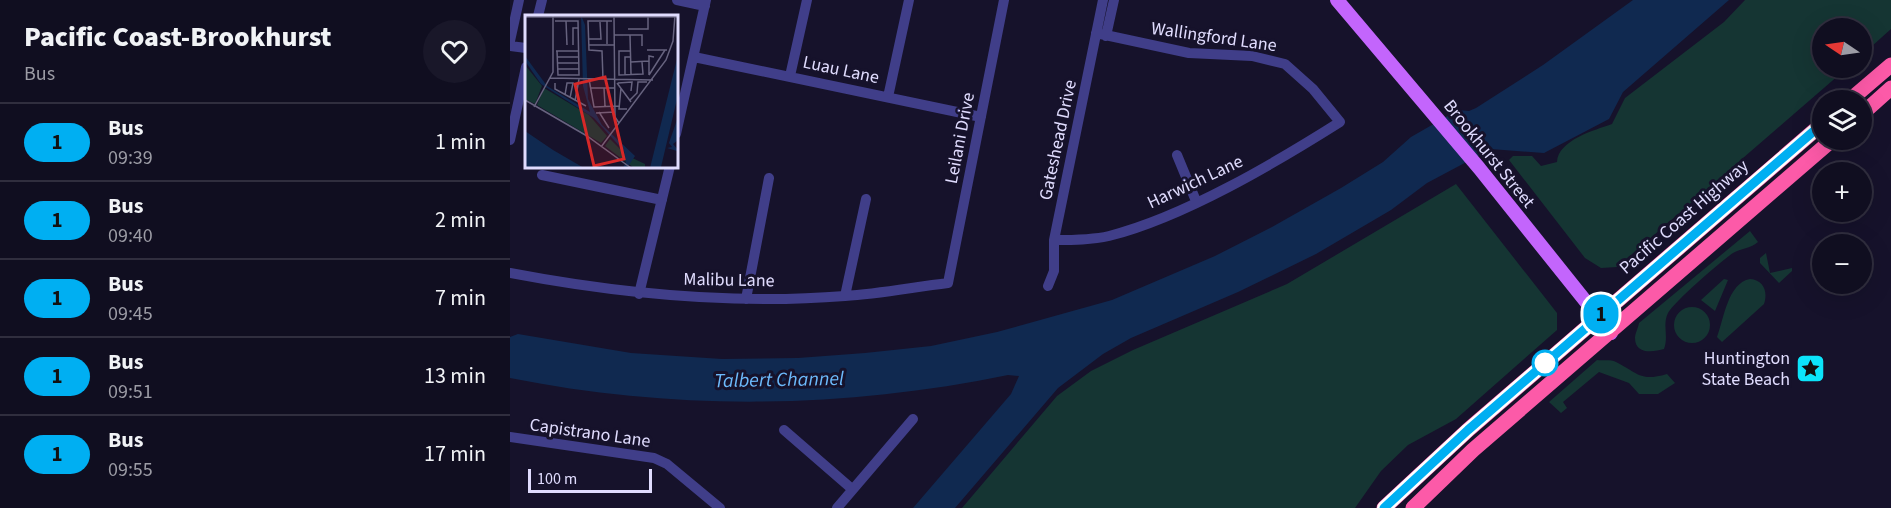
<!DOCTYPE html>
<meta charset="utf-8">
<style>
:root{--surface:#100e20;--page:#191729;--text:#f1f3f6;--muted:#9c9ca5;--line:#302e3e}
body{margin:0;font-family:"Source Sans 3",sans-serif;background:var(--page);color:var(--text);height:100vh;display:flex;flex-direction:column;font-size:22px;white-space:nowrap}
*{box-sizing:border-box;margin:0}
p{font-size:20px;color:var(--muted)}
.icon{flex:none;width:33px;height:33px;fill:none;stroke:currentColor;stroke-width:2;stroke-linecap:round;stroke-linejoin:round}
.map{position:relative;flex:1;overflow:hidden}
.sheet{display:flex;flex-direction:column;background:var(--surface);width:510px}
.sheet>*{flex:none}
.badge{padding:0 12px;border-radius:20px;font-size:21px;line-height:39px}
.needle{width:39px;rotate:283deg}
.controls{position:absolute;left:1302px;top:18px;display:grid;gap:12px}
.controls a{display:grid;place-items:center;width:60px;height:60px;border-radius:50%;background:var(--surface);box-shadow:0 6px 24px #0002,0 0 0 2px var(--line);font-size:30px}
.scale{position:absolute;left:18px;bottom:15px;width:124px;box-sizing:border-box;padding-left:6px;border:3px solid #e0dcfe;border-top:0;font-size:16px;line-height:21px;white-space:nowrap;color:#e0dcfe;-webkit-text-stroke:4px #16122b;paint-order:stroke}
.map>.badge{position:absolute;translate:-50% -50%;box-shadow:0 0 0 3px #fff}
.round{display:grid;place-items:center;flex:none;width:63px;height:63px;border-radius:32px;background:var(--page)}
.head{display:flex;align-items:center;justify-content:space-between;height:102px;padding:0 24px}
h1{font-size:28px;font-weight:800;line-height:45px}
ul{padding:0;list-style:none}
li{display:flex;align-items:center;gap:18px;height:78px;padding:0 24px;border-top:2px solid var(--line)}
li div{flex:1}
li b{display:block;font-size:22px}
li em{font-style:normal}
li .badge{min-width:66px;font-weight:700;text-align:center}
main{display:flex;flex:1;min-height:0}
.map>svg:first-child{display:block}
.green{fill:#153533}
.water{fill:#102950}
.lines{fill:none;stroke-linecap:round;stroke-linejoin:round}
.minor{stroke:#403e89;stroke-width:10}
.major{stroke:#c365fc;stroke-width:14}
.highway{stroke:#fc5aa8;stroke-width:15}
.line-casing{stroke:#fff;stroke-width:14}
.line{stroke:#00aff2;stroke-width:9}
.stop-dot{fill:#fff;stroke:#00aff2;stroke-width:3}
.labels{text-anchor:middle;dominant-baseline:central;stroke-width:6;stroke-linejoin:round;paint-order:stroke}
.street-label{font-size:18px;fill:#e0dcfe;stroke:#16122b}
.poi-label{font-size:18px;fill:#e0dcfe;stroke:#16122b;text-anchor:end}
.water-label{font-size:20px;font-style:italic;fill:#6cbafc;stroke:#16122b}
.inset-road{fill:none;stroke:#67637f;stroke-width:1.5}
.view{fill:#d62828;fill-opacity:0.15;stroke:#d62828;stroke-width:3}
.inset-edge{fill:none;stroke:#e0dcfe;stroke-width:3}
</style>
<main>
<section class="sheet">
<div class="head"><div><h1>Pacific Coast-Brookhurst</h1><p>Bus</p></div><a class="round"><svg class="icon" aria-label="heart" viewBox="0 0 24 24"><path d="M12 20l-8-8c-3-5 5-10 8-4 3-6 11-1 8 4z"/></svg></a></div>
<ul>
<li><span class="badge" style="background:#00aff2;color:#111">1</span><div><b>Bus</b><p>09:39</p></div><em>1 min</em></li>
<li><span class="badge" style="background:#00aff2;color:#111">1</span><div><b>Bus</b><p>09:40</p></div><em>2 min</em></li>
<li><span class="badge" style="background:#00aff2;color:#111">1</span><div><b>Bus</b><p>09:45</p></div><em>7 min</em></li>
<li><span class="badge" style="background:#00aff2;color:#111">1</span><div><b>Bus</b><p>09:51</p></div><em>13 min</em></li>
<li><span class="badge" style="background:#00aff2;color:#111">1</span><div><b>Bus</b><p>09:55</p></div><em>17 min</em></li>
</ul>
</section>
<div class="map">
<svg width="1381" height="508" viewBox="0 0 1381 508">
<rect width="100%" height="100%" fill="#16122b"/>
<!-- green -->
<path class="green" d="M1235 0H1381V29L1352 55V28H1312V68H1337L1107 267 1091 268 1075 258 999 160 1003 156H1022L1031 166 1047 162C1048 140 1085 130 1102 124L1115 98 1214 22Z
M946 184 1047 313V330L946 419 898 445 871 471 845 508H452L547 396 581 371 623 350 777 284Z
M1240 231 1248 242C1240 249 1231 248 1223 253 1211 261 1164 302 1158 313 1152 325 1159 336 1154 349 1144 352 1125 355 1125 338 1125 334 1128 328 1129 323Z
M1256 253 1260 273 1282 268V271L1269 283 1250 263V258Z
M1214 279 1218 280 1205 311 1191 300Z
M1240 279C1254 280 1258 292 1254 304L1212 342 1207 337C1214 318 1218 283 1240 279Z
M1164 325a18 18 0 1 1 36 0a18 18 0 1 1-36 0Z
M1087 360C1093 361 1100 359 1106 362 1128 373 1130 382 1157 374L1165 383 1148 394H1129L1119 383 1089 372 1053 402 1057 408 1051 413 1039 402Z"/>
<!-- water -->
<path class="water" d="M1123 0H1219L1113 92 1099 119 1034 153 981 149 917 183 881 210 806 254 728 292 621 338 593 354 548 388 445 508H403L501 394 509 376 498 375C332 409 166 411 0 378V337L8 334 121 353 212 359 288 358 355 353 421 346 487 332 602 300 705 256 762 227 831 188 873 162 901 137 948 110 959 111 966 108 1033 65Z"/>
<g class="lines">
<!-- minor -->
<path class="minor" d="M167 0 195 6
M28 16 32 0
M596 36 604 0
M0 41 9 0
M0 46 16 48
M184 57 471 117
M280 76 297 0
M378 97 399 0
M166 134 196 0
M0 140 16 67
M667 155 686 201
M32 175 152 200
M544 240C563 240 582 240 599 236 674 217 765 163 830 122L803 89 775 64 742 56 679 53 586 33
M0 273C110 294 223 305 335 296 369 294 404 287 438 283L494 0
M538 286 544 271V240L593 0
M129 294 160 166
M335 296 356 199
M236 299 259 178
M274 430 342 489
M0 437 144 458 157 464 210 508
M327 508 403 419"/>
<!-- major -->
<path class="major" d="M827 0 969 168 1101 333"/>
<!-- highway -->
<path class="highway" d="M1340 100 1381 65
M1352 114 1381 88
M874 508 958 430 1312 124
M903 508 963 450 1322 140"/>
</g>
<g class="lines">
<defs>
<path id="line" d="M874 508 958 430 1312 124"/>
</defs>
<!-- line casing -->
<use href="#line" class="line-casing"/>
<!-- line -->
<use href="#line" class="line"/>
</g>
<!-- icons -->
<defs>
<symbol id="sight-square" viewBox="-11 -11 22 22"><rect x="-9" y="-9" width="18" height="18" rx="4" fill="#0ce4fa" stroke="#16122b"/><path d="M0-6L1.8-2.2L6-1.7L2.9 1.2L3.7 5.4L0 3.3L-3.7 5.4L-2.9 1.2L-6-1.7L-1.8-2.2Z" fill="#111"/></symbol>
</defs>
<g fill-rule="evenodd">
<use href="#sight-square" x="1284" y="352" width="33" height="33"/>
</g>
<!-- markers -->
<circle class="stop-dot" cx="1035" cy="363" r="12"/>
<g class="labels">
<!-- street labels -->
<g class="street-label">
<text transform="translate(704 37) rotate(8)">Wallingford Lane</text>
<text transform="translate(331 70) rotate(12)">Luau Lane</text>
<text transform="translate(450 138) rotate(-79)">Leilani Drive</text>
<text transform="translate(548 140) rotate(-78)">Gateshead Drive</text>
<text transform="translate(979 154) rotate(51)">Brookhurst Street</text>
<text transform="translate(685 182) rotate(-25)">Harwich Lane</text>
<text transform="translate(1174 217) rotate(-41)">Pacific Coast Highway</text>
<text transform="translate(219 280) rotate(1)">Malibu Lane</text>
<text transform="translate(80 433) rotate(8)">Capistrano Lane</text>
</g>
<!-- poi labels -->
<g class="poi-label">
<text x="1280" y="358">Huntington<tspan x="1280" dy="21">State Beach</tspan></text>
</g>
<!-- water labels -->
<g class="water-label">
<text transform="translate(269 380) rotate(-1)">Talbert Channel</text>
</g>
</g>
<!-- overview -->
<g transform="translate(15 15)">
<rect width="153" height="153" fill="#16122b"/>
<path d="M0 50 17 71 10 89 0 84ZM19 73 64 100 82 121 76 128 12 90ZM85 124 101 140 120 149V153H109L80 131Z" fill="#153533"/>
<path d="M56 0 60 10 63 84 77 110 110 141 102 153H98L101 147 99 136 69 103 16 69 0 46V41L22 71 65 97 58 71ZM153 40V80L136 152 125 153ZM153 102V125L148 129 153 135V142L152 136 142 133 147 132 144 128ZM0 116 28 135 59 153H0Z" fill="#102950"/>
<path class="inset-road" d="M0 2H27M27 2H152M89 2 90 102 94 108M30 6H53L54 60H33L32 36M41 6 42 30M82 6V29M103 14H123V2M89 20H117V31M105 20 106 59M64 24H76L75 7M48 30V13H53M64 30H90M122 35H142M31 36H54M106 36H94V60L118 59 117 47M32 42H54M106 47 124 46M32 48H54M32 54H54M100 60V42H106M124 60 140 35M124 60V41L129 42M25 63 128 65M64 64 69 92 94 91M78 64 77 36 64 35 63 6H87M30 68V74L61 91M92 68 106 87M93 68 107 67 106 76M65 73H90M79 73 80 91M96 73 94 94H102M40 80 42 68H48L45 83M0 85 62 121 106 153M105 85 112 78 113 67H122M50 86 54 64M9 92 28 57V0M74 97 84 113M71 98 90 97M76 132 141 45 148 26 150 0"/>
<path class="view" d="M80 62 99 144 69 151 50 69Z"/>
<rect width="153" height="153" class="inset-edge"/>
</g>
</svg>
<div class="controls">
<a><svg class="needle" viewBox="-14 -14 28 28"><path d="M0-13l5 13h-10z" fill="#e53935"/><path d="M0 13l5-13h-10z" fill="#9c9ca5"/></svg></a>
<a><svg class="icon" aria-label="layers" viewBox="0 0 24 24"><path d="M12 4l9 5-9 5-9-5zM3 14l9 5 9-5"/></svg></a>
<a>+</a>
<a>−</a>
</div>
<div class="scale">100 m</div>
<b class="badge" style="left:1091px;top:314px;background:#00aff2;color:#111">1</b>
</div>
</main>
